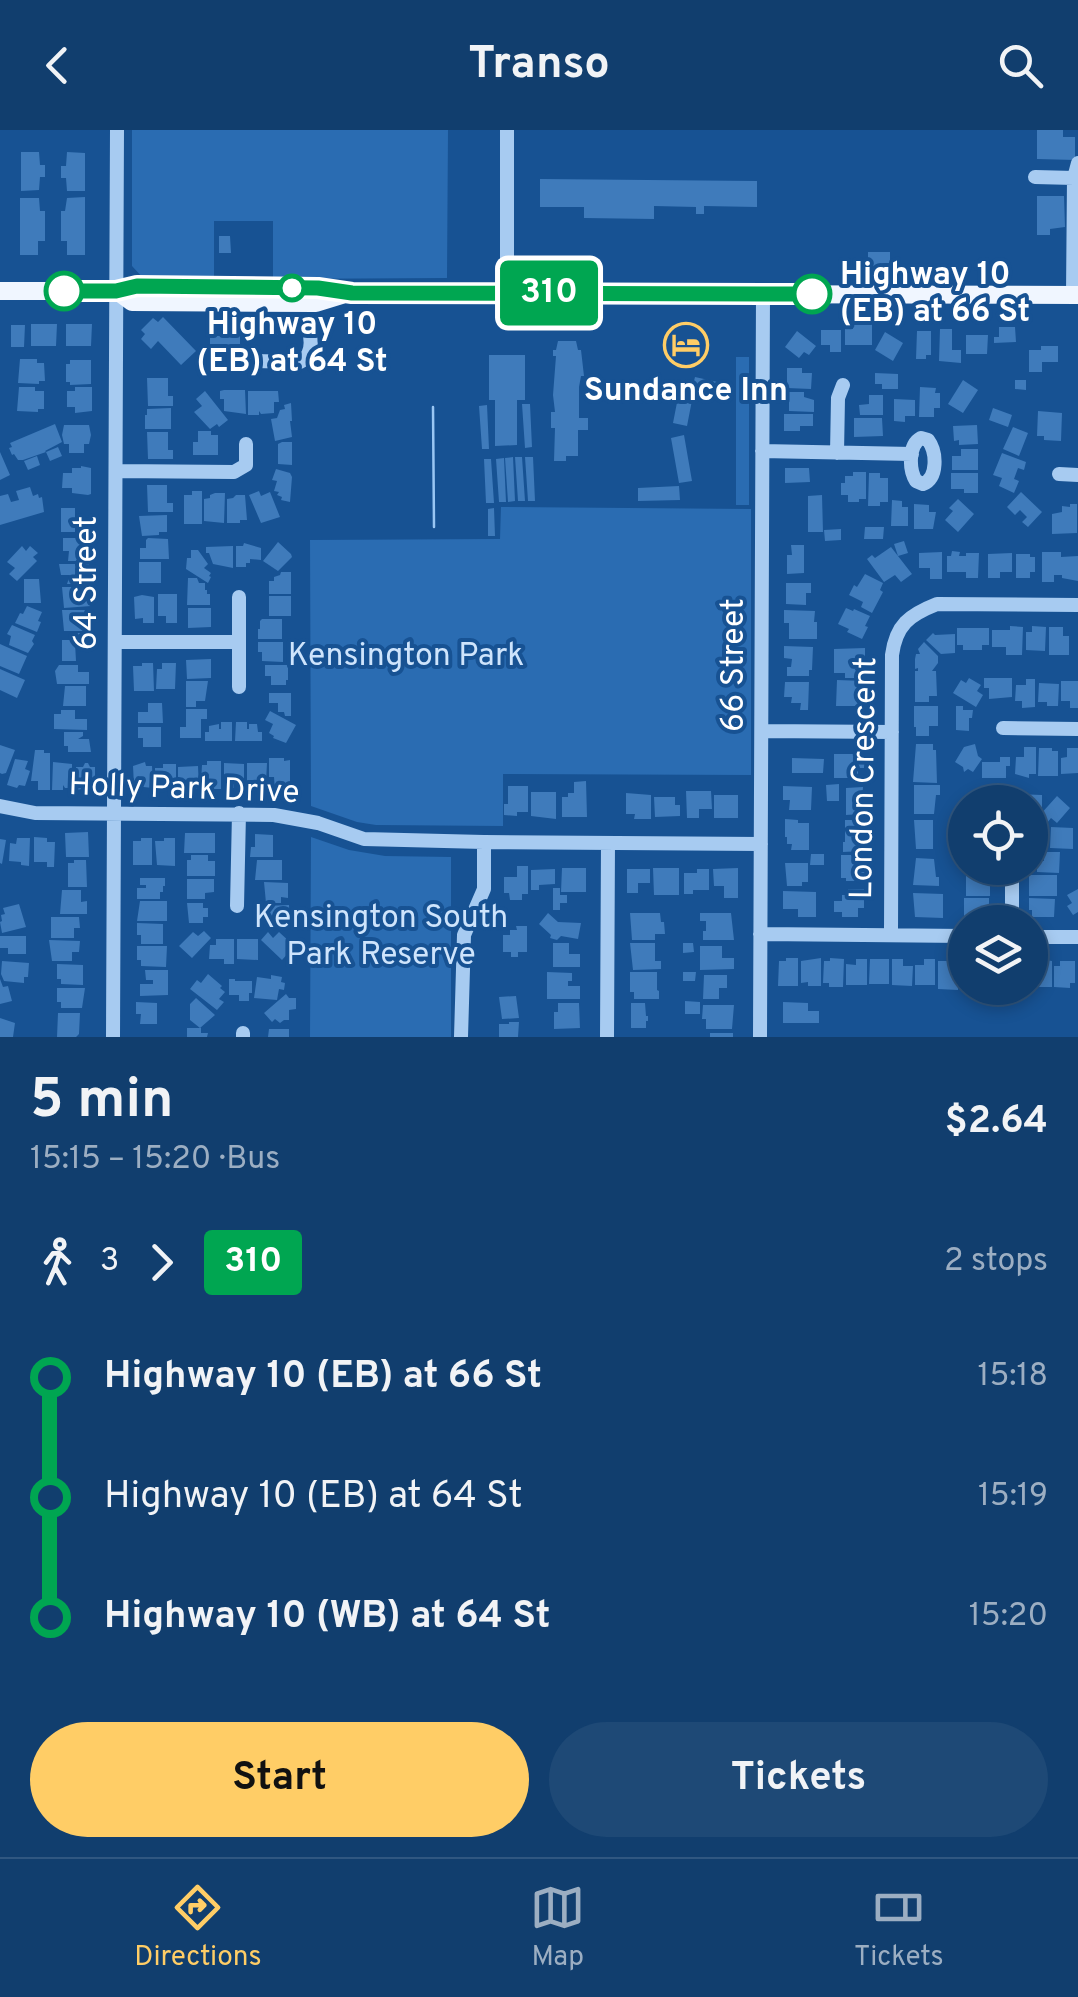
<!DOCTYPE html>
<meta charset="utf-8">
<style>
:root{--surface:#113e6e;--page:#1e4976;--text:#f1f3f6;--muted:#9caec2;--line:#305781;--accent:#ffcd66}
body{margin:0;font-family:Overpass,sans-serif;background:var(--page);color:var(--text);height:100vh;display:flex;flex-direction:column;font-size:38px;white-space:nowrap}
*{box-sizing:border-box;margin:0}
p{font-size:32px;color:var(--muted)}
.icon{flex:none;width:55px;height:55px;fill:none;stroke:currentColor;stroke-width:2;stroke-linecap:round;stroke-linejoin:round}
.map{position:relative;height:907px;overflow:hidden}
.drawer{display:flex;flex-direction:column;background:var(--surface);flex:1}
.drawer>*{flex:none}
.badge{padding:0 20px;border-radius:8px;font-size:35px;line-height:65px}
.fabs{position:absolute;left:948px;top:655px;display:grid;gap:20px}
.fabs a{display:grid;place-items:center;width:100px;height:100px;border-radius:50%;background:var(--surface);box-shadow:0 5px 15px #0003,0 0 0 2px var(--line);font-size:50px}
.map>.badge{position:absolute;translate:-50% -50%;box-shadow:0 0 0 5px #fff}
.legs{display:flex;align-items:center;gap:15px;height:110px;padding:0 30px;font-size:32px}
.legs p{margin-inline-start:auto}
.headline{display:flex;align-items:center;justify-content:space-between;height:170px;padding:0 30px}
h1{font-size:55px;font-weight:700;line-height:75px}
.cta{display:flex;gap:20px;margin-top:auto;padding:20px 30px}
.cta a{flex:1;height:115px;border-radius:60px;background:var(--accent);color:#111;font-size:40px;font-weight:700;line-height:115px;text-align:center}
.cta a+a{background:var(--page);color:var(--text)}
ul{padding:0 30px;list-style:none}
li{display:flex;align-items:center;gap:35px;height:120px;font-size:38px}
li i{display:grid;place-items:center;width:15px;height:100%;margin:0 12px;background:currentColor}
li i::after{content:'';width:25px;height:25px;margin:-12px;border:8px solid;border-radius:50%;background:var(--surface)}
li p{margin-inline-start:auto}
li:first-child i{background:linear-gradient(#0000 50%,currentColor 0)}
li:last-child i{background:linear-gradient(currentColor 50%,#0000 0)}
header{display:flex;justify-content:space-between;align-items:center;height:130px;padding:0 30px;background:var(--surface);font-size:45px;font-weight:700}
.tab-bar{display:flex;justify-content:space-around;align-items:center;height:140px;border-top:2px solid var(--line);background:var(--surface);font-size:28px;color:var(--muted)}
.tab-bar a{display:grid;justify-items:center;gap:5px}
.tab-bar .selected{color:var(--accent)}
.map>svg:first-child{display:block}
.green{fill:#2a6cb2}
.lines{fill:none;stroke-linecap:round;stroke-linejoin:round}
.stream{stroke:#99c6f3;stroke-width:2.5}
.building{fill:#3f7bbb}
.minor{stroke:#a7cbf1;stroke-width:14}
.major{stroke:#f0f6ff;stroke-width:18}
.line-1-casing{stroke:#fff;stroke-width:22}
.line-1{stroke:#00a651;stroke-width:15}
.stop-1-dot{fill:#fff;stroke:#00a651;stroke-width:5}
.labels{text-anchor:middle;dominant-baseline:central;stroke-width:8;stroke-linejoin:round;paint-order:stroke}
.stop-label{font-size:32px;font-weight:bold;fill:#fff;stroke:#175293;text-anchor:start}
.poi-label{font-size:32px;font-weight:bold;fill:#fff;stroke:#175293}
.street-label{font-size:32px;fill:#fff;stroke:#175293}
.park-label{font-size:32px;fill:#cee4fc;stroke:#175293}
</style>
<header><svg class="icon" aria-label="back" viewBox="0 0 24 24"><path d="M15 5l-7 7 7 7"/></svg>Transo<svg class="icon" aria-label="search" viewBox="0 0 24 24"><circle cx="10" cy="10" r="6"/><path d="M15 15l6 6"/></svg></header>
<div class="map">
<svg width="1078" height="907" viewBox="0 0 1078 907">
<rect width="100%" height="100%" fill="#175293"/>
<!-- green -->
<path class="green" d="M132 0H448L447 148 273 149V91H214V149L143 148 132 136Z
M736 227H749V375H736Z
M501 377 751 379V645L503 644V696L376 695 357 692 311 676 310 410 500 409Z
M311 707 349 720 385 726 451 727V907H310Z"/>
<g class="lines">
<!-- stream -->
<path class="stream" d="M433 277 434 397"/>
</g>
<!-- building -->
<path class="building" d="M1037 0H1063V7H1075V30L1037 29Z
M21 22H39L40 35H45V47H40L39 60 21 61Z
M67 22 85 23V61H67L66 48H61V36H66Z
M540 49 757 51V77L704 76V84H696V77L654 76V89L584 88V77H540Z
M1037 66H1064L1065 97 1050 99V105H1037Z
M85 67V125H67V111H61V81H65L67 68Z
M20 68H39L40 81H45V111H38V125H20Z
M219 106H230L231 123H219Z
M868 122H890V138H868Z
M163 187 196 221 181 235 158 211 151 219 141 209 145 204 141 200 153 188 158 192Z
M263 193H290V205H263Z
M853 193H872V215H845V199H853Z
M31 194H57L56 216H31Z
M66 194H92L91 216H66Z
M11 195H25L24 217H11Z
M999 197H1015L1016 212 994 213V207H999Z
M940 199H952V220H961V233L939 231Z
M821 200H841V222H830V215H821Z
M230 201H240V222H210V206H230Z
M797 201 816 216 809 225 804 222 799 228 785 217Z
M917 201H931V225H926V229H916Z
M885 202 903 213 893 231 875 220Z
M966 205H988L987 224H966Z
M670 208H697V224H684V231H670Z
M558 211H576L578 220H581L584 246H581L579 257V288H588V300H578V326H566V331H554L555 298H551V282H555L553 265 556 226H553V220H556Z
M1041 216H1058V232H1042V242H1029V220H1041Z
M489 225H525V270H517V315L495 316V270H489Z
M20 229H37V233H44L45 251H39V254L18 253Z
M70 230H91V254L70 255V252H66V234H70Z
M787 238H802V243H812L811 259 787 258Z
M875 243 898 244V259H882V254H875Z
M695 247 731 255 729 267 692 259Z
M147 248H168V266H173V276H148Z
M963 250 978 260 963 283 948 274Z
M1015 250H1026V260L1015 259Z
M19 257H35V261H44V279H38V282L17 281Z
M75 257H92V281L75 283V277H67V261H75Z
M680 257 694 260 687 296 673 293Z
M920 257 936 258 935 263H940V278H934V287H919Z
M224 260H245L246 284 224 281V269H220V261Z
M205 261 228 290 219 297 217 294 210 299 194 282 202 276 196 269Z
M248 261H278L279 272H274V283L261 284 259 281V285H248Z
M789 262H804V267L814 270V282L789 281Z
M869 265H883V285H860L859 275 869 274Z
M894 269 915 270V286H905V292L894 291Z
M291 273 292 291H290L292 307 275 311 271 289 277 288 280 280 285 279 284 275Z
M522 274H530L532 317 525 318Z
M487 275 489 319H482L479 276Z
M171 278V299H145V285H147V279Z
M993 278 1012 285 1008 297 989 290Z
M1038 281 1062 283 1061 311 1044 310V306H1037Z
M784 284H813V296H800V301H784Z
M854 288H882L883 306 854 307Z
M55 294 62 312 45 321 46 322 58 317 62 326 50 331 46 322 23 330H18L14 324 12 325 9 318 12 317 10 313Z
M64 295H89L91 305 89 314H84V323H69V314H64L62 305Z
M977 295 978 314 959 315V310L954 311 953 296Z
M1013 297 1028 303 1019 326 1003 319Z
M198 301H211V305H218V325H193V312H198Z
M147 302H168V320H173V329H148Z
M684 305 692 351 679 353 671 308Z
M282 312H292V335L278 334V314Z
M961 319H978V340H952V326H961Z
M0 322 10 345 0 350Z
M1002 323 1026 332 1024 340 1018 338 1014 349 1019 351 1014 363 999 356 1002 348 993 345Z
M37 326 40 335 28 340 24 331Z
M513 327 515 371 508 372 505 328Z
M515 327H522L525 371H518Z
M525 327H533L535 371H528Z
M504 328 506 372H499L496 329Z
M484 329H491L494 373H486Z
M81 336 91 338V364L88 365 72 363V358H62L63 343H72V338H81Z
M785 338H809L810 352 785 353Z
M276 339 290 343 292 347 290 372 281 370 282 367 277 365 279 362 274 361 277 351 272 350Z
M853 342H866V369H859V372H848V365H841V353H845V346H853Z
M869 343H880V348H888V372H880V376H868Z
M951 343H978V363H964V359H951Z
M147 355H167V373H173V382H148Z
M679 356 680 370 638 371V358Z
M30 357 33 366 38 364 39 368 42 367 44 382 0 395V366L8 364 11 372 19 370 16 361Z
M192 361H202V394H184V365H192Z
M259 361 261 366 270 362 280 387 261 393 249 365Z
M1021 362 1042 382 1028 397 1022 392 1027 387 1020 380 1015 385 1007 377Z
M215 363H225L224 393 204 391V369L210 368V365Z
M236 365H245L247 390H240V393H227V369L233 368Z
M822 365 823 402H808V366Z
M958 369 974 384 958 402 945 390 953 381 949 378Z
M892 370 902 371V377H908V396H891Z
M914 374 929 375V382H936L933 399H914Z
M1070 374H1077V403L1052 404V384L1062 382V376L1070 377Z
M61 378H75V402H61Z
M494 378 495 406H488V379Z
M167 385V402H159V405L142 406 139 386Z
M865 397H884L883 409H864Z
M841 399V410L825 411 824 400Z
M63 408H92L93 424H90V431H68L69 421H63Z
M148 408 168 409 169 429H140V418H146V410Z
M904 411 908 423 898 426 894 414Z
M278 412 291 424 292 427 278 441 263 431Z
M244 413 261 418V430L250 429V433H246V437H236V416H243Z
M791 415H804V443L787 444V425H792Z
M22 416 26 421 30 416 38 423 33 427 37 431 17 451 9 444 15 438 7 432Z
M233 416V438L213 434 209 423H206V417Z
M891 417 912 444 901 452 895 445 884 452 867 429 872 425 875 428Z
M191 420H198L208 434 204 438 211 443 209 446 211 447 208 453 186 439 187 428H191Z
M952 421 960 422 959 426H966V423H979L978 448H966V442H947V426H951Z
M942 422V449H930V438H919V423Z
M1042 422H1061V427L1078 426V451L1062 448V445H1054V452H1042Z
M1012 423V442H1000V448H988V424Z
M1016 424H1030V427H1035V442H1030V448H1016Z
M139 432H161V453H139Z
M59 434H89L92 454H67L70 445H61Z
M281 442H291V464H269V451H274V447L280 445Z
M865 444 883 453 880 460 883 462 872 483 861 477 863 472 849 465 854 455 857 457Z
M188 448H197L199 453H205V460H207V464H210V475H187Z
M24 449H39L41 473H24Z
M786 453H811V463H806V475L786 474Z
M62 457H92V468H88L91 476 64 478Z
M158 464H177V493H166V486H158Z
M142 465 154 467V493H143V488L135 489 134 467Z
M269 466H291V486H269Z
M27 476 42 482 38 491 41 492 37 502 15 493 20 483 23 484Z
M188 478H211V497L188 498Z
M846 478 853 481 854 479 870 486 865 496 868 497 862 509 847 502 849 499 838 494Z
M62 480H92L91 501H64Z
M784 480 815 481 814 492H817V509H789V493H784Z
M262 489H282V509H258V499H260V491Z
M12 495 35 505 32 511 34 514 28 523 9 515 11 506 7 504Z
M1010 496 1023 497 1022 525H1006V517H992V500H1010Z
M1032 496 1046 497 1045 521 1026 520V502H1032Z
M1049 497H1063V506H1069V525H1049Z
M957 498H989V515H982V520H963V515H957Z
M74 503H86V513H75L76 531H62V510H74Z
M933 503 935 505 955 504V523L941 524 926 510Z
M258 512H283V532L262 531V522H258Z
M924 512 938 526V533L932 541H936L937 566H929V572H915V541H918V538L915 539V529L916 524H920L918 519Z
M0 514 27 526 19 544 0 536Z
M784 516 813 517 812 540H809V546H787V537H791L792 529 784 528Z
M865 518V532L858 533 860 548H845V543H834V519Z
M211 529V548L187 549 186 530Z
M142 533H153L154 561H134L133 536H142Z
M162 533H176L175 559H156L157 539H162Z
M59 535H78V542H89V554H57L55 541Z
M265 535H288V550H286V555H271V546H265Z
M0 539 25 550 17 568 0 560Z
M969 548 981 555 977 561 983 565 976 577 953 563 961 550 966 553Z
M984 548H1012V567L989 569V558H984Z
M1026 549H1035V577L1022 578V571H1015L1016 555H1026Z
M837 550 864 551V568H858V576H836Z
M186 551H208L205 571H196V577H186Z
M1061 551H1078V578H1070V571H1061Z
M785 552H809L808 580H800L801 573H791L792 567H784Z
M1039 553 1059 554 1058 576H1047V572H1038Z
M65 556H86V576H63Z
M269 563H291V586H285L284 582H278V573H269Z
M148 573H162L163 593H138V582H148Z
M914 576H938V596H929V606H916V597H914Z
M956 576H963V580H973L972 588H969V601L956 600Z
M186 579H207V589H201V608H180V597H186Z
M61 580H75V589H87V600L54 599V584H61Z
M270 581 296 595 286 613 273 608 274 606 269 603 273 594 265 590Z
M221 592H232V611H205V602H209V596L219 594V599H221Z
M236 592H247V599H249V594H257L258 602H262V611H235Z
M138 597H161V617H143V608H138Z
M64 602H83V606L78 609H89L91 622H68V616H64Z
M916 614H933V620H936L937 653 913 652Z
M975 614 978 626 982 629 973 642 968 639 964 642 963 637 955 632 964 617Z
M0 615 15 620 6 643 2 644 0 643Z
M1024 617H1036V644H1029V648L1015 644 1016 627H1024Z
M1039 618H1052V621H1058V646H1038Z
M1067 618H1078V643L1061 644V628L1067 627Z
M35 620H44V623H50V660H38V651H31Z
M834 624H865L864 638H858V648H834Z
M1000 627H1010V636H1006V648H982V632H1000Z
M269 628H284V631L290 630V660H275L274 647H269Z
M792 628 824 629 823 643H792Z
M15 629 28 631 25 639 30 641 25 656 19 655 17 658 7 655Z
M207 631H221V659H207V652H201L202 635H207Z
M53 632 72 634V658H65L63 655V660H52Z
M145 632 146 636H152L153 658 134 656 133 636Z
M85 633H88L90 637H95V651H93V657L76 660V637H83Z
M224 633 244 634V655L234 654V658H224Z
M247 633H267L266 652H257V659H247Z
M163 634H176V659H165V655H155V638H163Z
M198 636 199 659 178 657V637Z
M586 651 587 687H562V667H568V663H574V652Z
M839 654V671H827L826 655Z
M914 655H940V665H936L934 684H914Z
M508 656H528V682H517V686L504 685V674H508Z
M783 656 812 657 811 680H789L790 670H783Z
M863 657 861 684 846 685V658Z
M998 659 1010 672H983Z
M686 661H711L712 679H699V688H687Z
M531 662H556V689L531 686Z
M626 663 651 665V689H634L635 684H626Z
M1017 664 1042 665V680L1030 679V672H1017Z
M714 665H738V688H714Z
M1057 666 1070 678 1057 693 1051 688 1047 693 1039 686Z
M654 667H675V675H680V686L655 687Z
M785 689 798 690V693H809V720H791L792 714H787V707H785Z
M845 690H858V702H862L863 721 843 722V712H845Z
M914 690H933V719H916Z
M1051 697 1073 698V719L1050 718Z
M88 702 89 727H66L65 703Z
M185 703H215V723H184Z
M255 704 273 705V727H250L251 717H255Z
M34 707 47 708V712H55L54 737H47V732H34Z
M17 708H30L29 736 21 735V732L9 731 10 713 16 714Z
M141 708H152V735H133V711H141Z
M164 708H175V736L157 735 155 711H164Z
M0 709 6 710 2 734 0 733Z
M1044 722H1060L1059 743 1037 742V731H1044Z
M811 724H824V735H810Z
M191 725H208V731H215V746H187V730H191Z
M841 725H865L864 751H846V748H841Z
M916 728 934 729 936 747H939V756L913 755Z
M74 730H86L87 757H68V733H74Z
M257 730H282V750H255Z
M785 733H808V752H802V756H787Z
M517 736H528V764H522V770H510L509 763H504V747H517Z
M562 738H586V762H561Z
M653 738H679V765H654Z
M738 738V768H724V756H714L713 739Z
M555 739V754L539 755V760H531V740Z
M627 739H650V753H638V763H627Z
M697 739H709V760H693V764H684V743H697Z
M966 745H984V751H990V766H966Z
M1029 745H1057V766H1029Z
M140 748H165V756H163V762H160V769H137V758H146V755H140Z
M187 749H214V762L205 763V769H187Z
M264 752 288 753V768L281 767V773H266Z
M553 758H560V765H567V773H560V780H553Z
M848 759H864V778H858V787H842V782H834V771H842V765H848Z
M1078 759V782L1073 785 1067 776 1072 773 1067 765Z
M62 760H81V772L87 771V784H60Z
M783 761 816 762V787H798V779H783Z
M913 763 943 764V788L915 787Z
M964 768H989V779H981V788H964Z
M1029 768 1055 769 1054 787H1032V780H1029Z
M140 771H167V791H137Z
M187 773H203V778H208V787H203V793H189Z
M19 774 26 797 2 803 0 792 2 791 1 785 5 784 3 778Z
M289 775 290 797 273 795 272 786 266 787 265 776Z
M548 783 558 792 581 793 578 809 561 806 557 810 550 808 551 805 539 794Z
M630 783H660L661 792H664L665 804H655V810H632Z
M700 783H731L734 810H703V801H706V791H700Z
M51 787H79L80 798H74V808H51Z
M137 793 163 794V814H141V805H137Z
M516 796H527V822H518V827H511V822H503V805H510V800H517Z
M204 801 211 808 192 828 179 816 193 802 198 806Z
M268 802 273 808 279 802 291 813 286 817 290 821 282 830 261 810Z
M0 806H26V824H8V818H0Z
M216 809H234V834H224V829H209L210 815H216Z
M237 809H258V830L237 829Z
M49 810 80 811 79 822H72V831H52Z
M553 813H569V824H580V837H553Z
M630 813H655V831H661V839L633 840Z
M683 813H693L694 822 683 823Z
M137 816H167L166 837 141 836V830H137Z
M700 816H722V828H734V839L700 840Z
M786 828H798V856H778L779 831H786Z
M821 828V856H808V852L801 853V831Z
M830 828 844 829 843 857H829V853H823L824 831H830Z
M961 828H965V857H961Z
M1031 828 1052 831V857H1031Z
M856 829H867V855H846V834L856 835Z
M870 829H889V854H869Z
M892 829H903V836H913L912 856 892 855Z
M924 829H935V855H915V835H924Z
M949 829H958V860L938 859V831H949Z
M2 831 29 833 28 847H24V853L4 851 1 844Z
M1060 831H1075V853H1070V858L1054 857V836H1060Z
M57 834 83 835V855L61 854V849H57Z
M145 840H168V865L140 866V854H153V850H146Z
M547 842 572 843V851H568V856H580V869H547Z
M630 842H657V860L659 861V869H634V862H630Z
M683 842H696L695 851H683Z
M208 844 222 856 220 858 225 862 219 869 224 872 217 880 190 859 197 850 201 853Z
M271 845 282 847 281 852 285 853 284 860 279 859 277 870 254 868 257 847 271 849Z
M704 845H727V858H719V869H703Z
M0 849 3 857 8 856 12 871 0 874Z
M229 849H235V851H252V863H249V871H239V865H229Z
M57 858H85L82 878H61V872H57Z
M286 864 289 868H296V879L289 880V890H284L280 893 275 889 272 892 264 883Z
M516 866 519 888 502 889 499 867Z
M196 868 215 885 200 898 190 890V874Z
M685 871 700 872V884H685Z
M136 872 157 873V894H140L141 884H136Z
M783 872 808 873V881H819V893H783Z
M558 873H579L580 898 554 899V882H558Z
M631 873H645L646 886H648V891H646V898H631Z
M703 875H734L732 899H706V889H702Z
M58 883H80L79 904 76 907H57Z
M0 888 15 893 13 907H0Z
M509 892H519L518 907H499V894H509Z
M187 898H201V903H208L207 907H187Z
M269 899H289V907H268Z
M710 903H733V907H710Z"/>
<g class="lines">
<!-- minor -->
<path class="minor" d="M507 0V163
M1035 47 1074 48
M1073 165 1074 48 1078 33
M248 231 300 232C312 226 312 213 309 201L300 193 249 192
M921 308 928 310C937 322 938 348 923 354L916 351C909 340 908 315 921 308Z
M762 321 912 324
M837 323 838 268 843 255
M116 341 234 342 246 335V314
M1059 344 1078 345
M239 467V557
M115 512H239
M1003 598 1078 599
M762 601 892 602
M0 676 35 683 274 685 318 693 364 709 484 712 761 714
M237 776 239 683
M1012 792V738
M760 804 965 806
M891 805 892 525C896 495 909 485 937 474L1078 475
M1030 807H1078
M113 907 117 0
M243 907V903
M461 907 464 805 484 759V712
M607 907 608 713
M760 907 763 164"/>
<!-- major -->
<path class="major" d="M0 161H117L137 155 318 158 352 163 1078 165
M117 161 132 172 316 173 342 165"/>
</g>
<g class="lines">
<defs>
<path id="line-1" d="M64 161H116L137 156 318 158 352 163 812 164"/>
</defs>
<!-- line-1 casing -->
<use href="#line-1" class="line-1-casing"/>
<!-- line-1 -->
<use href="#line-1" class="line-1"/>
</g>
<!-- icons -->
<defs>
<symbol id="hotel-ring" viewBox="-11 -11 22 22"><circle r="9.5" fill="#175293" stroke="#ffcd66" stroke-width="1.5"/><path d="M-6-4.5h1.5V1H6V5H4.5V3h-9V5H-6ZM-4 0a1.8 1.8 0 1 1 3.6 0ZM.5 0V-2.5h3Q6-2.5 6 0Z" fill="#ffcd66"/></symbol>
</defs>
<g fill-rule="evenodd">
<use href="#hotel-ring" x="661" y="190" width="50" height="50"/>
</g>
<!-- markers -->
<g class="stop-1-dot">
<circle cx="292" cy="158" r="12"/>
<circle cx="64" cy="161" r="18"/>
<circle cx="812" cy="164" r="18"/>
</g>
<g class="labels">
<!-- stop labels -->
<g class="stop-label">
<text x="840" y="146">Highway 10<tspan x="840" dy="37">(EB) at 66 St</tspan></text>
<text x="292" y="196" text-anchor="middle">Highway 10<tspan x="292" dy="37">(EB) at 64 St</tspan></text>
</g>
<!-- poi labels -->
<g class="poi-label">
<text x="686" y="262">Sundance Inn</text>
</g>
<!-- street labels -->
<g class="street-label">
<text transform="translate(88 453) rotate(-90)">64 Street</text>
<text transform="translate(735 535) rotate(-90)">66 Street</text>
<text transform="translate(865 648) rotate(-89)">London Crescent</text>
<text transform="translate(184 660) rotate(2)">Holly Park Drive</text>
</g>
<!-- park labels -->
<g class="park-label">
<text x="406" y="527">Kensington Park</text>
<text x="381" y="789">Kensington South<tspan x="381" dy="37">Park Reserve</tspan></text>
</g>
</g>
</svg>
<div class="fabs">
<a><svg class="icon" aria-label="locate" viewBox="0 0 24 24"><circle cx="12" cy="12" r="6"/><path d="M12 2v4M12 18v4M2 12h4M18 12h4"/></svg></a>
<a><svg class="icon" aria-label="layers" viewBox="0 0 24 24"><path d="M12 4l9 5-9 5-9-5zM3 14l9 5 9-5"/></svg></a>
</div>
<b class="badge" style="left:549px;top:163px;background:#00a651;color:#fff">310</b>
</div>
<section class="drawer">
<div class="headline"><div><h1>5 min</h1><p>15:15 – 15:20 · Bus</p></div><b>$2.64</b></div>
<div class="legs"><svg class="icon" aria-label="walk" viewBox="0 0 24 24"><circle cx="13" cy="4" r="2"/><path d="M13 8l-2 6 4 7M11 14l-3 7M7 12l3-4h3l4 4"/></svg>3<svg class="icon" aria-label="forward" viewBox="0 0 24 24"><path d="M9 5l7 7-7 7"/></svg><b class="badge" style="background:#00a651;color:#fff">310</b><p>2 stops</p></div>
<ul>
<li><i style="color:#00a651"></i><b>Highway 10 (EB) at 66 St</b><p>15:18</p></li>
<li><i style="color:#00a651"></i><span>Highway 10 (EB) at 64 St</span><p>15:19</p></li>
<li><i style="color:#00a651"></i><b>Highway 10 (WB) at 64 St</b><p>15:20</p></li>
</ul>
<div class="cta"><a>Start</a><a>Tickets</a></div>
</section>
<nav class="tab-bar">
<a class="selected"><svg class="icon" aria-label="directions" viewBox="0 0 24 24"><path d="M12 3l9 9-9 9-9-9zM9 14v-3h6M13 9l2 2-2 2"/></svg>Directions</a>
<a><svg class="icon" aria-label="map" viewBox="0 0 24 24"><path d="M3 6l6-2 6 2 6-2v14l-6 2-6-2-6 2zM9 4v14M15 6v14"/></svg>Map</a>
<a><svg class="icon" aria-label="tickets" viewBox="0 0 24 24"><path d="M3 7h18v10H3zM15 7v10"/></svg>Tickets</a>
</nav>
